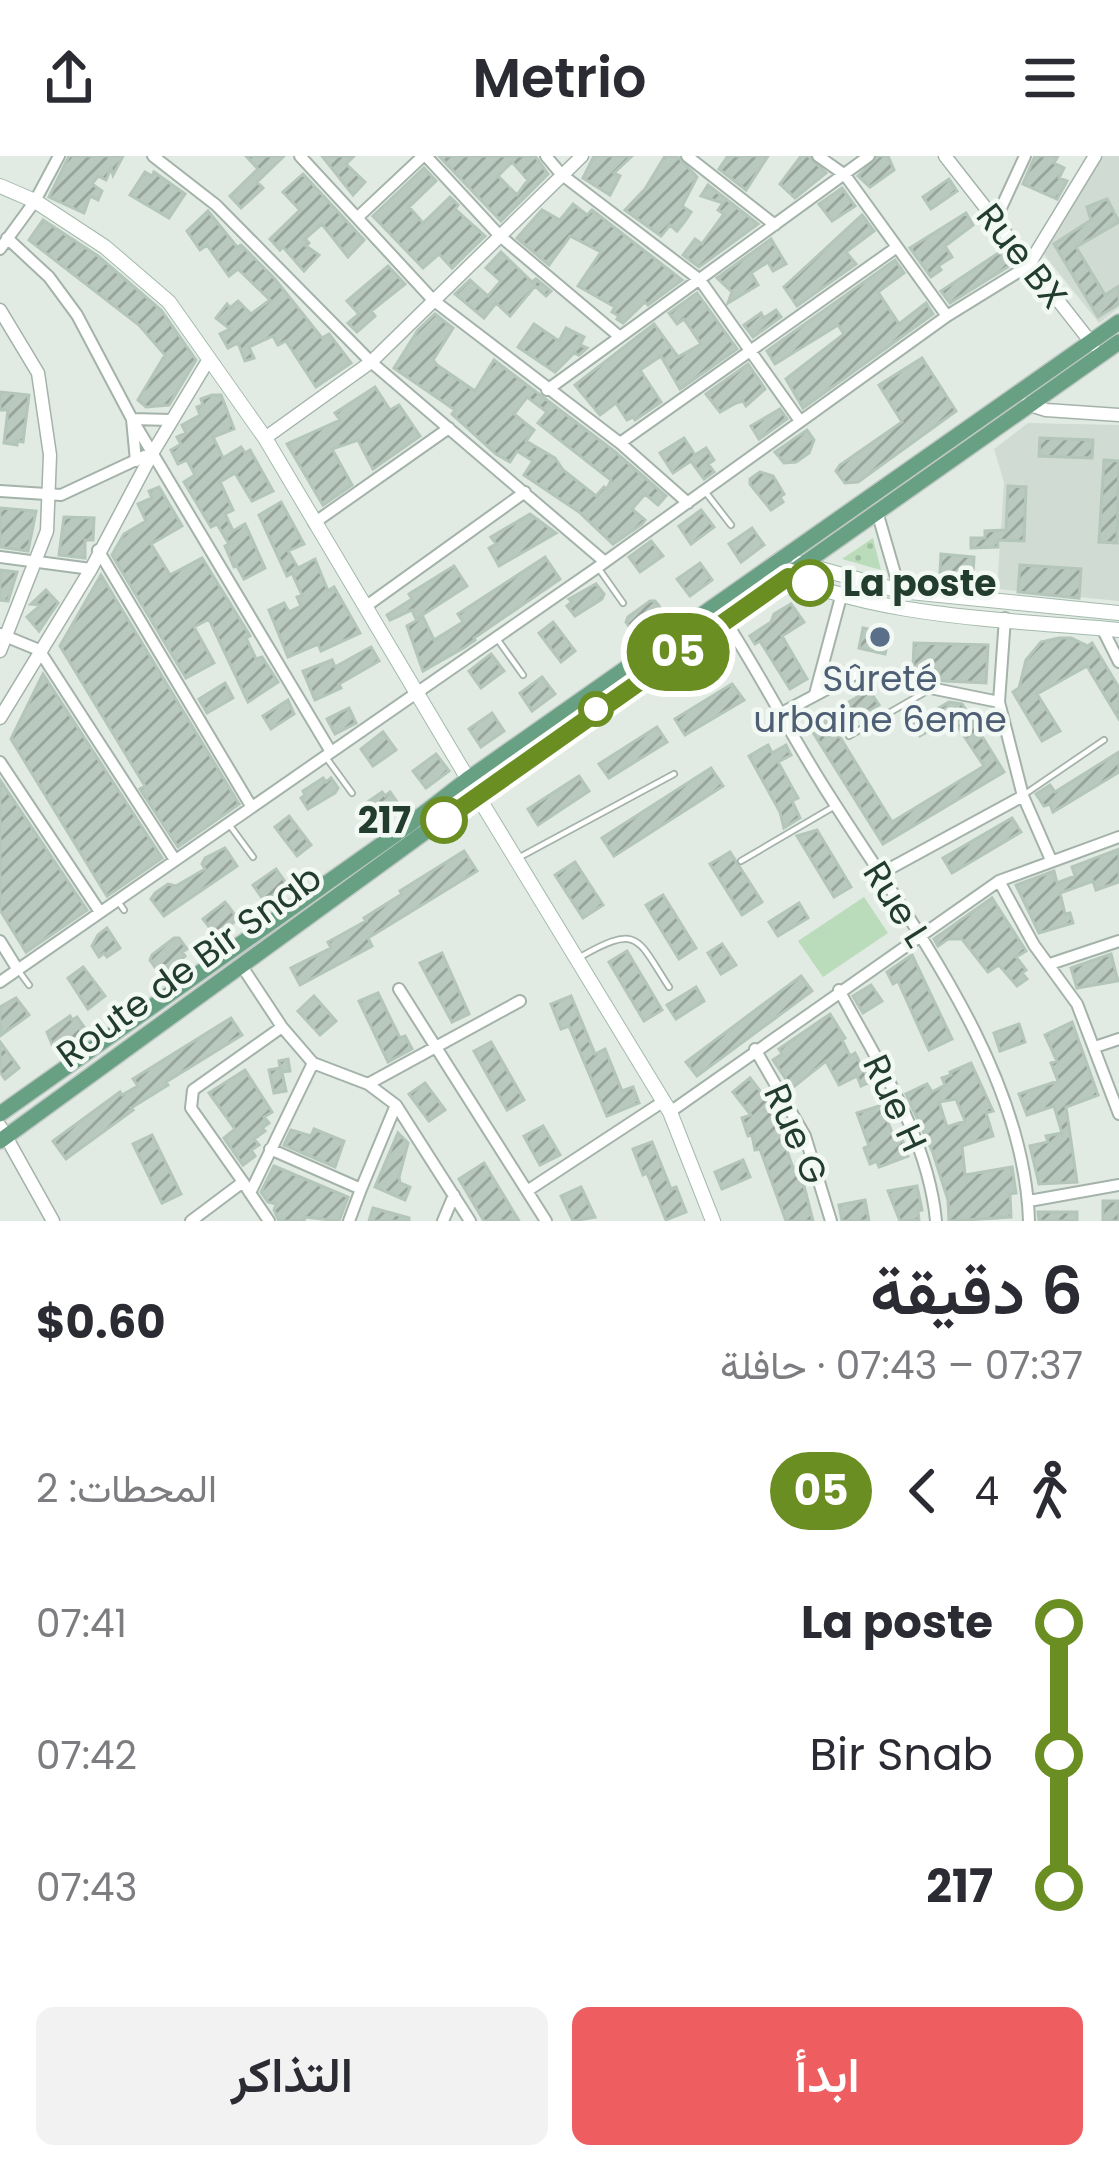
<!DOCTYPE html>
<html lang="ar">
<meta charset="utf-8">
<style>
:root{--surface:#fff;--page:#f2f2f3;--text:#2b2b33;--muted:#7c7c81;--accent:#ee5d5f}
body{margin:0;font-family:Poppins,Vazirmatn,sans-serif;background:var(--page);color:var(--text);direction:rtl;height:100vh;display:flex;flex-direction:column;font-size:45px;white-space:nowrap}
*{box-sizing:border-box;margin:0}
p{font-size:39px;color:var(--muted)}
.icon{flex:none;width:66px;height:66px;fill:none;stroke:currentColor;stroke-width:2;stroke-linecap:round;stroke-linejoin:round}
.map{position:relative;height:1065px;overflow:hidden;direction:ltr}
.sheet{display:flex;flex-direction:column;background:var(--surface);flex:1}
.sheet>*{flex:none}
.badge{padding:0 24px;border-radius:39px;font-size:42px;line-height:78px}
.map>.badge{position:absolute;translate:-50% -50%;box-shadow:0 0 0 6px #fff}
.legs{display:flex;align-items:center;gap:18px;height:132px;padding:0 36px;font-size:39px}
.legs p{margin-inline-start:auto}
.summary{display:flex;align-items:center;justify-content:space-between;height:204px;padding:0 36px}
h1{font-size:66px;font-weight:600;line-height:90px}
.action{display:flex;gap:24px;margin-top:auto;padding:24px 36px}
.action a{flex:1;height:138px;border-radius:18px;background:var(--accent);color:#fff;font-size:48px;font-weight:600;line-height:138px;text-align:center}
.action a+a{background:var(--page);color:var(--text)}
ul{padding:0 36px;list-style:none}
li{display:flex;align-items:center;gap:42px;height:132px;font-size:45px}
li i{display:grid;place-items:center;width:18px;height:100%;margin:0 15px;background:currentColor}
li i::after{content:'';width:30px;height:30px;margin:-15px;border:9px solid;border-radius:50%;background:var(--surface)}
li p{margin-inline-start:auto}
li:first-child i{background:linear-gradient(#0000 50%,currentColor 0)}
li:last-child i{background:linear-gradient(currentColor 50%,#0000 0)}
header{display:flex;justify-content:space-between;align-items:center;height:156px;padding:0 36px;background:var(--surface);font-size:54px;font-weight:600}
.map>svg:first-child{display:block}
.built{fill:#d0dbd3}
.grass{fill:#bbdcbb}
.park{fill:url(#park-dots)}
.building{fill:url(#building-hatch);stroke:#b4c5b9;stroke-width:3;fill-rule:evenodd}
.lines{fill:none;stroke-linecap:round;stroke-linejoin:round}
.service-casing{stroke:#a4b3aa;stroke-width:8}
.minor-casing{stroke:#a4b3aa;stroke-width:14}
.tertiary-casing{stroke:#a4b3aa;stroke-width:15}
.secondary-casing{stroke:#a3baac;stroke-width:16}
.primary-casing{stroke:#c1c8c4;stroke-width:18}
.service{stroke:#fff;stroke-width:4.5}
.minor{stroke:#fff;stroke-width:10}
.tertiary{stroke:#fff;stroke-width:12}
.secondary{stroke:#fff;stroke-width:14}
.primary{stroke:#67a082;stroke-width:15}
.line-1-casing{stroke:#fff;stroke-width:27}
.line-1{stroke:#6b8e23;stroke-width:18}
.stop-1-dot{fill:#fff;stroke:#6b8e23;stroke-width:6}
.service-dot{fill:#5c6f8a;stroke:#f2f8f3;stroke-width:4.5}
.labels{text-anchor:middle;dominant-baseline:central;stroke-width:9;stroke-linejoin:round;paint-order:stroke}
.street-label{font-size:36px;fill:#223c2e;stroke:#f2f8f3}
.stop-label{font-size:36px;font-weight:bold;fill:#223c2e;stroke:#f2f8f3;text-anchor:start}
.service-label{font-size:36px;fill:#4e5e75;stroke:#f2f8f3}
</style>
<header><svg class="icon" aria-label="menu" viewBox="0 0 24 24"><path d="M4 6h16M4 12h16M4 18h16"/></svg>Metrio<svg class="icon" aria-label="share" viewBox="0 0 24 24"><path d="M12 15V3M7 8l5-5 5 5M5 13v7h14v-7"/></svg></header>
<div class="map">
<svg width="1119" height="1065" viewBox="0 0 1119 1065">
<defs>
<pattern id="park-dots" width="8" height="8" patternUnits="userSpaceOnUse" patternTransform="scale(3)"><rect width="8" height="8" fill="#bbdcbb"/><path d="M2 2h.1M6 6h.1" fill="none" stroke="#a0bea1" stroke-width="1.8" stroke-linecap="round"/></pattern>
<pattern id="building-hatch" width="6" height="6" patternUnits="userSpaceOnUse" patternTransform="scale(3)"><rect width="6" height="6" fill="#bac9bf"/><path d="M-1 1l2-2M0 6l6-6M5 7l2-2" fill="none" stroke="#97a49c"/></pattern>
</defs>
<rect width="100%" height="100%" fill="#e1ebe4"/>
<!-- built -->
<path class="built" d="M1103 0H1119V152L1099 167 1042 96Z
M1028 267 1119 269V445L997 433 1004 326 994 293Z"/>
<!-- grass -->
<path class="grass" d="M864 741 888 777 823 821 798 785Z"/>
<!-- park -->
<path class="park" d="M873 382 881 414 842 403Z"/>
<!-- building -->
<path class="building" d="M69 0H123L113 19 111 12 106 24 98 20 92 28 102 35 98 44 90 40 84 57 49 41Z
M246 0H284L257 26 263 32 241 52 230 40 258 13Z
M322 0H354L346 8 365 26 353 39Z
M439 0H535L548 18 501 65ZM512 6 528 24 517 39 498 20Z
M594 0H632L614 17 620 20 610 39 583 22Z
M665 0H677L697 21 682 50 691 56 685 65 677 75 670 69 661 80 625 54 645 33Z
M728 0H768L746 34 719 13Z
M801 0H808L826 17 795 42 780 28Z
M879 0H888L894 14 870 31 858 20Z
M1035 0H1058L1054 7 1064 12 1059 22 1067 25 1057 43 1023 28Z
M424 12 436 25 409 51 423 67 450 41 458 49 455 53 485 80 452 112 439 98 423 112 373 60Z
M145 16 152 20 154 16 185 38 169 62 130 39Z
M303 18 364 84 348 101 322 68 305 83 309 87 306 90 319 99 304 115 283 91 280 94 270 83 300 54 283 36Z
M949 23 957 35 931 53 923 41Z
M708 29 758 68 699 111 683 99 695 83 702 88 724 58 718 54 723 47 701 40Z
M842 32 855 50 832 65 819 48Z
M1107 43 1119 66 1076 91 1105 139 1119 130V148L1098 161 1054 88 1091 64 1087 51Z
M573 48 587 59 592 54 682 124 648 149 645 146 623 167 617 163 619 160 612 156 615 151 578 130 601 96 570 80 549 109 517 82 542 54 560 64Z
M208 55 237 91 241 89 274 122 322 182 329 178 351 207 316 231 286 185 278 189 273 180 249 191 254 202 245 205 238 187 228 192 220 178 230 173 216 162 227 148 230 152 238 145 251 158 270 144 238 113 229 120 207 89 200 94 187 75Z
M966 57 973 69 945 90 952 101 938 110 941 114 931 121 910 92Z
M862 59 874 75 846 96 856 108 797 150 784 131Z
M43 64 98 100 161 154 196 204 169 249 146 251 138 244 165 199 139 169 29 84Z
M771 83 786 108 773 115 768 106 751 117 758 129 728 147 732 136 717 122Z
M501 96 532 126 536 123 551 135 546 140 535 130 510 160 496 147 484 162 455 138 470 124 488 140 501 125 486 112Z
M1000 96 1009 110 950 147 941 135Z
M895 104 904 117 878 136 899 168 926 147 933 158 803 252 786 223 844 178 838 169 775 208 767 195Z
M388 110 405 128 371 155 375 160 357 176 348 167 359 158 347 145Z
M697 137 737 193 680 233 661 200 640 214 661 246 635 264 633 261 627 264 616 247 600 259 575 229 654 168 678 201 701 188 684 163 677 168 669 157Z
M776 154 781 161 753 181 744 169 761 157 764 162Z
M435 158 453 172 433 204 437 209 475 235 494 204 614 295 666 340 658 349 645 338 632 353 645 364 642 368 613 388 579 356 524 319 533 305 517 295 510 306 496 298 452 258 455 254 394 212 418 174ZM527 241 547 256 538 267 611 324 607 333 604 331 596 340 563 314 555 302 526 285 534 274 514 258Z
M534 168 559 185 566 172 584 181 580 189 587 192 579 199 574 197 555 216 518 191Z
M922 202 956 255 858 326 845 327 836 315 840 309 902 266 879 229Z
M748 208 765 233 746 250 743 245 736 247 720 256 706 238Z
M375 231 390 254 399 249 420 280 373 313 358 284 332 293 352 329 323 349 287 288 340 264 335 257Z
M0 236 29 239 23 286 17 285V289L4 287 8 254H0Z
M212 239H221L234 273 213 281 223 302 241 291 245 297 250 294 273 335 252 345 235 317 220 326 233 354 225 358 233 375 245 368 265 412 244 423 237 410 234 411 225 390 229 388 217 368 211 371 184 326 195 319 187 304 178 308 171 294 181 288 177 281 186 277 182 269 200 259 197 251 203 249 201 243Z
M780 253 787 263 759 283 751 270Z
M807 274 814 284 809 297 796 306 784 307 775 296Z
M684 282 695 299 706 292 714 304 708 308 714 316 704 323 691 305 673 317 660 297Z
M1040 282 1093 284 1092 302 1039 300Z
M1104 304 1119 305 1117 387 1099 386Z
M760 316 773 320 784 338 780 341 783 346 771 354 750 328V323Z
M1008 330 1026 331 1024 385 998 384V391L971 392V382H985V375L1006 374Z
M159 331 182 370 151 388 170 419 202 402 250 480 246 482 256 503 262 501 278 526 248 546 209 463 194 471 214 507 186 522 112 399 124 378 146 365 138 348 152 342 149 335Z
M281 346 304 388 288 395 298 412 315 403 328 435 334 431 360 477 321 495 318 488 288 501 269 454 284 447 289 456 301 450 297 441 302 439 292 417 287 420 259 359Z
M0 352 36 355 28 395 0 391Z
M701 354 714 371 691 388 679 370Z
M530 358 556 377 499 410 489 392 496 388 491 381Z
M64 361 94 362 93 384H85V402L59 399Z
M752 372 764 389 741 406 729 388Z
M651 385 663 400 640 416 629 401Z
M941 398 974 401 973 418 940 416Z
M545 401 560 423 474 482 475 484 465 491 423 515 407 470 423 461 434 484 463 466 458 458Z
M700 407 712 424 690 440 677 423Z
M1020 409 1081 413 1079 442 1018 436Z
M454 410 467 430 416 463 412 454 390 464 387 459 412 443 409 438Z
M0 414 17 416 8 445 0 444Z
M101 419 239 648 178 691 140 633 145 630 60 490Z
M596 428 604 438 602 443 575 460 567 450 572 446 569 443Z
M46 434 58 447 39 475 27 461 41 449 31 448Z
M650 445H655L663 455 658 458 661 462 647 475 638 472 633 476 626 466 628 461Z
M791 448 804 466 782 480 807 523 790 533 760 485 755 488 750 480 771 466 774 458Z
M553 466 575 495 561 506 539 477Z
M863 472 890 478 885 498 859 492Z
M1059 482H1071L1088 490 1092 487 1119 532V563L1087 510 1037 538 1060 575 1042 585 1013 536 1019 532 1026 504 1041 486Z
M914 487 988 489 986 527 945 525 939 524V514L913 513Z
M371 491 379 505 339 528 341 532 315 544 303 515 332 504 335 511Z
M491 498 504 515 481 532 469 515Z
M43 518 162 702 107 740 11 583Z
M542 521 555 538 532 555 520 537Z
M225 527 233 542 207 557 199 543Z
M732 528 744 544 685 579 675 563Z
M869 534 879 549 835 573 892 666 984 610 952 562 920 580 913 567 949 546 962 548 1004 616 883 688 809 570Z
M288 544 294 558 271 573 263 560Z
M349 552 356 567 335 578 327 563Z
M492 557 504 575 481 591 469 573Z
M657 571 667 586 609 622 599 608Z
M383 576 396 594 373 610 361 593Z
M768 589 772 597 786 589 791 599 778 606 798 642 792 645 800 662 784 672 780 656 749 600Z
M1119 596V616L1053 656 1050 648 1044 650 1036 638 1050 629 1055 636Z
M436 598 449 615 426 632 413 615Z
M711 612 723 630 614 700 602 682Z
M579 620 589 635 538 669 528 653Z
M323 622 326 626 331 622 338 632 335 637 308 653 301 642 305 639 303 635Z
M0 624 87 754 26 796 0 754Z
M382 636 385 640 390 636 397 646 393 649 395 652 379 667 366 669 359 652Z
M289 660 311 689 297 700 275 671Z
M1012 662 1021 676 952 717 943 702Z
M817 674 851 731 834 741 797 680Z
M225 692 237 710 164 760 151 743 155 737 168 728 176 730 205 713 202 708 205 702Z
M1119 693V726L1096 734 1093 725 1060 737 1065 758 1070 757 1073 767 1039 777 1016 729 1054 715 1057 727 1075 720 1072 711Z
M464 695 477 715 368 782 372 790 300 829 291 812 331 792 328 786 366 765 364 762 402 738 400 735Z
M730 696 762 746 742 759 710 708Z
M575 706 603 749 583 762 555 719Z
M276 713 288 730 265 746 253 729Z
M663 739 696 792 679 803 646 749Z
M992 742 1026 795 1016 801 1026 814 1022 817 1027 823 1017 830 999 809 988 816 962 783H948L938 790 934 783Z
M225 746 238 763 216 780 203 763Z
M799 747 808 762 778 780 769 766Z
M107 772 120 792 107 801 104 797 99 801 92 790 98 779Z
M174 782H179L187 793 182 796 185 800 171 813 162 810 157 814 150 804 152 799Z
M722 788 736 809 721 818 708 797Z
M627 795 662 854 644 865 609 806Z
M442 797 469 858 452 866 420 807Z
M1111 798 1118 825 1077 832 1071 812Z
M912 799 952 883 929 894 898 825 893 828 887 816Z
M83 811 105 840 88 853 68 822Z
M801 820 812 835 697 920 686 906Z
M871 829 882 845 863 857 853 840Z
M696 831 704 845 676 863 667 849Z
M378 837 400 882 405 880 412 893 388 906 359 845Z
M314 840 336 865 320 879 298 855Z
M571 840 595 898 605 893 622 935 633 931 639 947 607 960 569 870 561 873 551 848Z
M16 842 29 859 0 880V851Z
M830 858 845 882 842 884 850 900 855 897 870 926 861 930 857 920 839 929 826 905 792 932 773 904 782 898 779 893Z
M70 860 72 864 77 861 84 871 80 873 83 877 66 892 54 893 47 876Z
M231 862 242 879 166 926 168 929 131 952 133 954 66 1003 53 985 120 936 122 939 138 930 133 923Z
M1072 866 1098 939 1066 951 1077 1026 1039 1028 1030 990 1048 986 1046 980 1062 977 1054 950 1027 959 1019 938 1058 925 1051 907 1057 905 1045 879Z
M1019 868 1025 886 1000 895 994 877Z
M0 886 19 912 5 923 0 916Z
M491 886 524 944 507 954 474 895Z
M288 903 290 915 282 916 286 935 274 937 269 914 280 912 279 905Z
M971 907 993 955 986 957 993 980 962 990 965 1019 1012 1011 1016 1037 1010 1038 1011 1061 949 1065 948 1044 933 997 906 938 927 928 932 936 945 929 942 922 951 919 950 916ZM956 943 965 965 947 971 939 946Z
M245 914 272 956 264 961 269 967 262 972 265 975 254 983 259 989 251 994 255 1000 243 1009 224 982 235 973 209 937Z
M750 922 771 949 761 956 772 952 793 1012 799 1010 813 1065H786L760 993 755 994 752 979 748 980 742 962 751 959 733 936Z
M425 927 445 954 429 965 409 938Z
M882 949 892 977 899 974 908 1000 879 1011 877 1005 870 1008 864 992 869 990 857 957Z
M543 970 560 999 540 1009 524 980Z
M314 973 344 985 335 1011 284 989 291 974 311 980Z
M398 977 408 987 399 1021 400 1027 410 1031 405 1044 375 1031Z
M152 979 181 1038 162 1047 133 988Z
M652 986 671 1033 676 1031 686 1056 666 1064 647 1017 643 1019 633 993Z
M743 1004 750 1021 722 1033 715 1016Z
M484 1007 519 1065H484L459 1023Z
M274 1010 348 1041 339 1065 305 1061 304 1065H279L274 1054 276 1048 268 1046 261 1036Z
M917 1030 922 1054 918 1055 919 1064 900 1065 888 1035Z
M581 1031 595 1061 573 1065 561 1040Z
M865 1044 869 1065H842L839 1049Z
M1103 1045H1119V1065H1103Z
M373 1052 409 1062V1065H369Z
M1038 1056H1077V1065H1039Z"/>
<g class="lines">
<defs>
<path id="service" d="M707 338 731 369
M599 413 623 447
M498 484 523 519
M849 580 927 535
M325 600 352 637
M1025 638 1104 584
M231 671 253 701
M520 701 674 618
M741 705 835 650
M117 744 124 754
M582 800C639 768 637 782 669 831
M18 814 29 829"/>
<path id="minor" d="M153 0 216 49 371 206 605 406
M300 0 433 144 620 287 688 347
M426 0 500 80 620 181
M546 0 561 18 700 124 800 265
M687 0 775 69
M818 0 845 19 947 160 1028 110
M358 61 423 0
M995 65 1025 0
M7 82 49 121 77 159 132 263 331 596
M0 93 35 45 59 0
M547 234 869 0
M620 287 897 91
M136 305 132 263 171 264
M0 335 61 339 153 296
M878 359 900 435
M314 367 449 272
M98 394 251 650
M0 401 91 413
M365 451 525 336
M721 458C758 514 788 574 824 631 904 759 1024 909 1029 1065
M1005 462 999 546 1023 640 1051 704
M1102 472 1119 506
M0 478 39 494 175 704
M815 538 842 437
M778 559 857 517 999 546
M0 606 100 756
M878 719 1023 640
M999 725 1034 789 1077 848 1119 958
M0 785 18 814
M1050 808 1119 785
M241 809 282 871 313 907 368 928 396 949 470 1065
M0 826 598 411 947 160
M399 833 546 1065
M839 834C878 907 928 981 936 1065
M1095 891 1119 883
M755 893 805 980 831 1065
M368 928 520 845
M670 956 999 725 1119 681
M270 993 361 1033 396 949
M243 1026 250 1037 313 907
M527 1035 664 945
M250 1037 269 1065
M1029 1045 1119 1029
M191 1065 243 1026 191 952 193 934 282 871
M349 1065 361 1033
M443 1065 454 1039"/>
<path id="tertiary" d="M945 0 1093 189
M1028 110 1095 0
M0 154 38 217 50 299 47 375 0 495
M1027 248 1046 254 1119 259
M265 282 371 206 582 0
M0 562 91 413 153 296 209 203
M0 970 53 1065"/>
<path id="secondary" d="M0 30 35 45 105 91 169 146 265 282 468 623
M799 407 900 435 1119 457
M771 411C862 462 1015 464 1119 474
M477 639 670 956 713 1065"/>
<path id="primary" d="M0 958 406 671 468 623 1119 166
M0 985 505 618 1119 186"/>
</defs>
<!-- service casing -->
<use href="#service" class="service-casing"/>
<!-- minor casing -->
<use href="#minor" class="minor-casing"/>
<!-- tertiary casing -->
<use href="#tertiary" class="tertiary-casing"/>
<!-- secondary casing -->
<use href="#secondary" class="secondary-casing"/>
<!-- primary casing -->
<use href="#primary" class="primary-casing"/>
<!-- service -->
<use href="#service" class="service"/>
<!-- minor -->
<use href="#minor" class="minor"/>
<!-- tertiary -->
<use href="#tertiary" class="tertiary"/>
<!-- secondary -->
<use href="#secondary" class="secondary"/>
<!-- primary -->
<use href="#primary" class="primary"/>
</g>
<g class="lines">
<defs>
<path id="line-1" d="M444 664 788 421 810 427"/>
</defs>
<!-- line-1 casing -->
<use href="#line-1" class="line-1-casing"/>
<!-- line-1 -->
<use href="#line-1" class="line-1"/>
</g>
<!-- markers -->
<g class="stop-1-dot">
<circle cx="810" cy="427" r="21"/>
<circle cx="596" cy="553" r="15"/>
<circle cx="444" cy="664" r="21"/>
</g>
<circle class="service-dot" cx="880" cy="481" r="12"/>
<g class="labels">
<!-- street labels -->
<g class="street-label">
<text transform="translate(1022 100) rotate(52)">Rue BX</text>
<text transform="translate(897 748) rotate(58)">Rue L</text>
<text transform="translate(189 810) rotate(-36)">Route de Bir Snab</text>
<text transform="translate(895 947) rotate(65)">Rue H</text>
<text transform="translate(796 978) rotate(66)">Rue G</text>
</g>
<!-- stop labels -->
<g class="stop-label">
<text x="843" y="427">La poste</text>
<text x="411" y="664" text-anchor="end">217</text>
</g>
<!-- service labels -->
<g class="service-label">
<text x="880" y="522">Sûreté<tspan x="880" dy="41">urbaine 6eme</tspan></text>
</g>
</g>
</svg>
<b class="badge" style="left:678px;top:496px;background:#6b8e23;color:#fff">05</b>
</div>
<section class="sheet">
<div class="summary"><div><h1>6 دقيقة</h1><p>07:37 – 07:43 · حافلة</p></div><b>$0.60</b></div>
<div class="legs"><svg class="icon" aria-label="walk" viewBox="0 0 24 24"><circle cx="13" cy="4" r="2"/><path d="M13 8l-2 6 4 7M11 14l-3 7M7 12l3-4h3l4 4"/></svg>4<svg class="icon" aria-label="back" viewBox="0 0 24 24"><path d="M15 5l-7 7 7 7"/></svg><b class="badge" style="background:#6b8e23;color:#fff">05</b><p>المحطات: 2</p></div>
<ul>
<li><i style="color:#6b8e23"></i><b>La poste</b><p>07:41</p></li>
<li><i style="color:#6b8e23"></i><span>Bir Snab</span><p>07:42</p></li>
<li><i style="color:#6b8e23"></i><b>217</b><p>07:43</p></li>
</ul>
<div class="action"><a>ابدأ</a><a>التذاكر</a></div>
</section>
